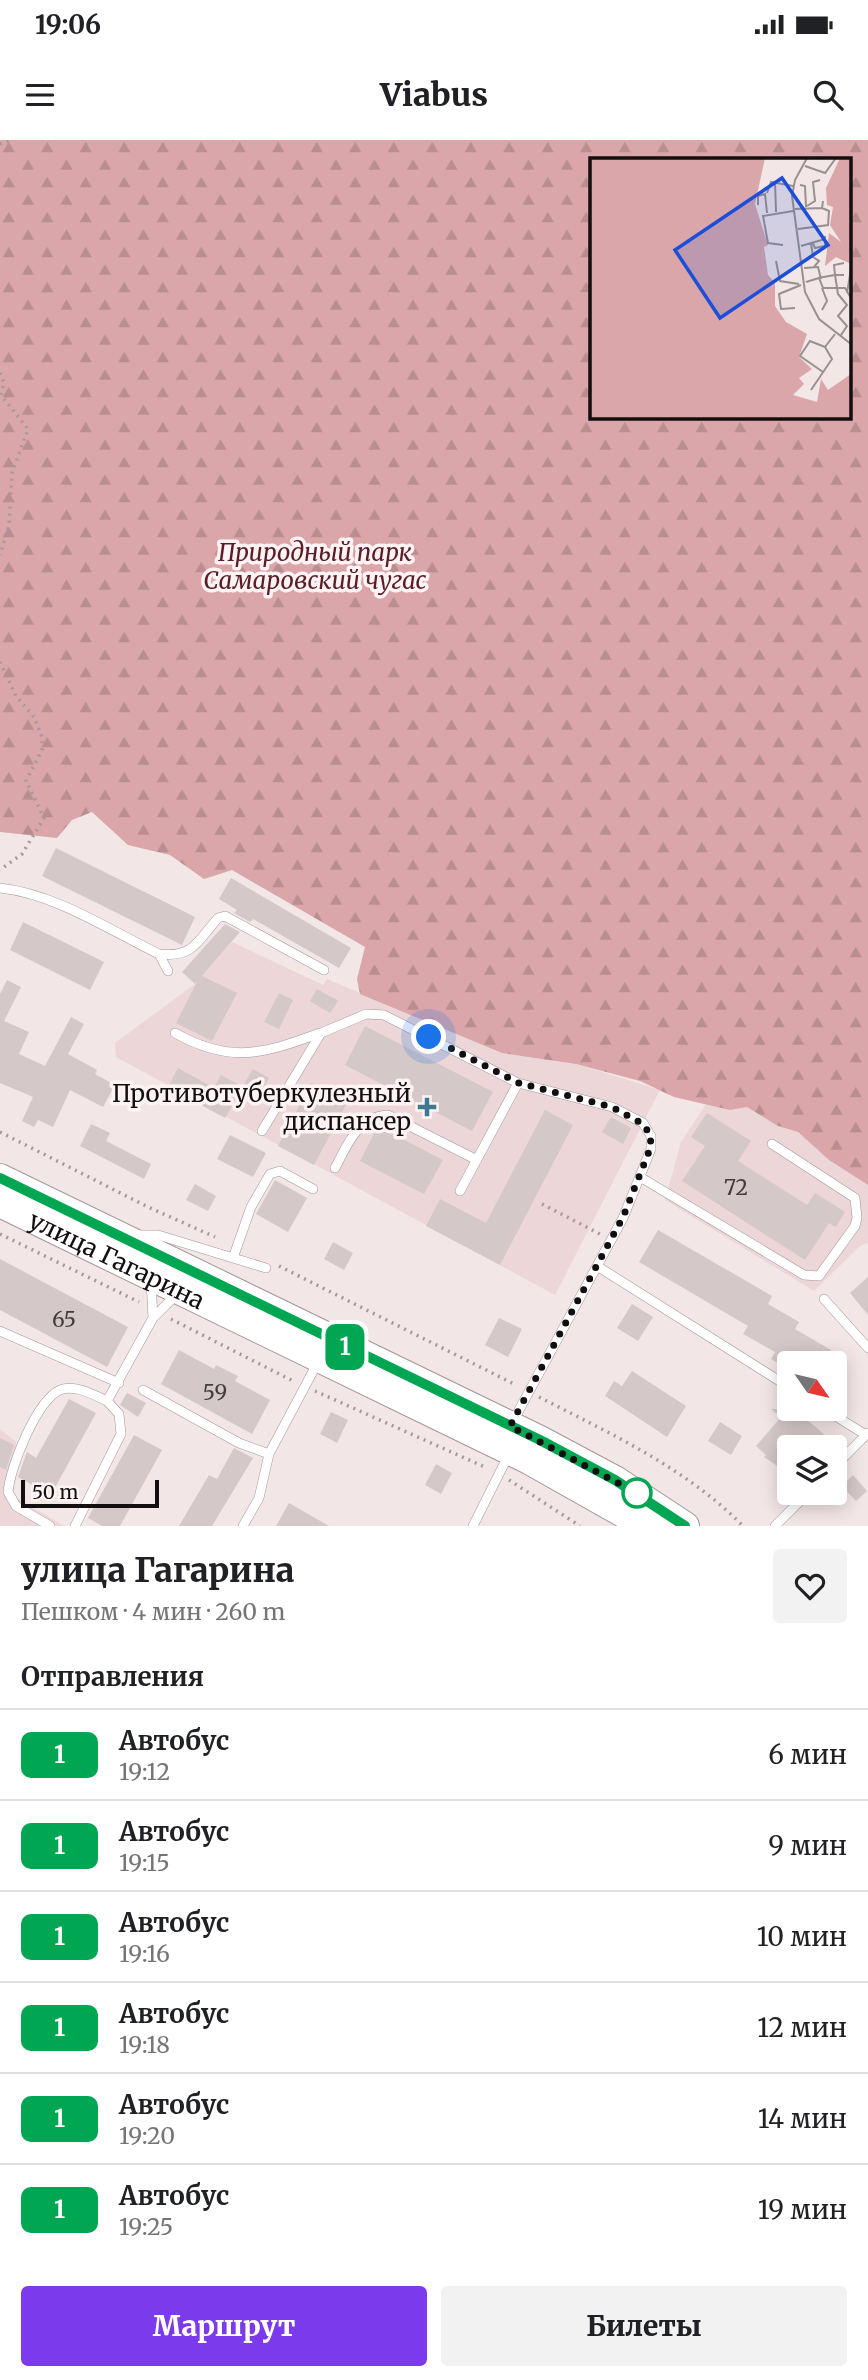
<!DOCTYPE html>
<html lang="ru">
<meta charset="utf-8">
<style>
:root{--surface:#fff;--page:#f2f2f2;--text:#202124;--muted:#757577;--line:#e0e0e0;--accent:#7c3aed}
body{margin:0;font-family:Merriweather,serif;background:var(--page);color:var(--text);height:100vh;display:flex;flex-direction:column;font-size:26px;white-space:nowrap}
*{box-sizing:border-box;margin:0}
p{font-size:23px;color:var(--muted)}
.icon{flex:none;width:38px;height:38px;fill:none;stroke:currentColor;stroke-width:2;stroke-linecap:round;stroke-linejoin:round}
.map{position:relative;height:1386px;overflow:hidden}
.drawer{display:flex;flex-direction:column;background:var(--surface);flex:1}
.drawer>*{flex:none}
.badge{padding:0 14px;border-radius:10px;font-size:24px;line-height:46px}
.needle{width:46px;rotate:124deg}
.controls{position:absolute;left:777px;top:1211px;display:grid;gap:14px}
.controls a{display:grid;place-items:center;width:70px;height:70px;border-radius:7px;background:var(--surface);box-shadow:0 4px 18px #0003;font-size:35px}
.scale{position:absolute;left:21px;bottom:18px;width:138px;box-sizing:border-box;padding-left:7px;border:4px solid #130e0f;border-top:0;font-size:19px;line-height:24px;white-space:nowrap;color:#130e0f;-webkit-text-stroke:5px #fef3f4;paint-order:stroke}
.you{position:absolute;width:35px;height:35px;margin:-18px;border:5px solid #fff;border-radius:50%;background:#1a73e8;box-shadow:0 0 0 10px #1a73e833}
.map>.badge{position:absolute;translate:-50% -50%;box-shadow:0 0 0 4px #fff}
h2{padding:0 21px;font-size:26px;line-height:63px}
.round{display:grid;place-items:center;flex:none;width:74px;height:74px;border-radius:7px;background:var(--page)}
.summary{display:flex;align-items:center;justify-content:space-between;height:119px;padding:0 21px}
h1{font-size:33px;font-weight:800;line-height:52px}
.button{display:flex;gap:14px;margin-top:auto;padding:14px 21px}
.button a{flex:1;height:80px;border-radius:7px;background:var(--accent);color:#fff;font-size:28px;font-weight:800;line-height:80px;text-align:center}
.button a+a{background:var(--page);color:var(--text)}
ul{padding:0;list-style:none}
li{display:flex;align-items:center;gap:21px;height:91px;padding:0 21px;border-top:2px solid var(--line)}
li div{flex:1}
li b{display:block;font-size:26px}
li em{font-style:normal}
li .badge{min-width:77px;font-weight:700;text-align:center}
.status{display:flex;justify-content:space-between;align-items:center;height:49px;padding:0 35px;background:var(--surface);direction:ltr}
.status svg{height:19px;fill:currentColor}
header{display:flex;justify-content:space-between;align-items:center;height:91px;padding:0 21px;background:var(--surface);font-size:32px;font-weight:800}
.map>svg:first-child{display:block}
.built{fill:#ecd6d7}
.forest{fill:url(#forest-firs);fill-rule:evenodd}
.building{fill:#d5c8c8}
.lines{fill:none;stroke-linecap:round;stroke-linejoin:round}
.service-casing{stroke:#a39797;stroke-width:10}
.primary-casing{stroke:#a39797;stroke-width:30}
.path{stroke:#a49a9a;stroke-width:3.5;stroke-dasharray:2 5;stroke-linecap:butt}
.service{stroke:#fff;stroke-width:9}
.primary{stroke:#fff;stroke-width:28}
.line-casing{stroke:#fff;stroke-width:16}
.line{stroke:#00a651;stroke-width:10}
.walk{stroke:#130e0f;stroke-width:7;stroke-dasharray:0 12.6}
.poi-dot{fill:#3c7990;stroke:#fef3f4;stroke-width:2.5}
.stop-dot{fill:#fff;stroke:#00a651;stroke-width:3.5}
.labels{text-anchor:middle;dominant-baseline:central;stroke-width:7;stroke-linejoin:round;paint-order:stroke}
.number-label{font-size:21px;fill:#443c3d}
.park-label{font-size:24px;font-style:italic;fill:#5a1c25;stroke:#fef3f4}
.poi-label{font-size:24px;fill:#130e0f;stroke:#fef3f4;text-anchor:end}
.street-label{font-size:24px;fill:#130e0f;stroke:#fef3f4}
.inset-road{fill:none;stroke:#999090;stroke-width:2}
.view{fill:#1d4ed8;fill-opacity:0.15;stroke:#1d4ed8;stroke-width:3.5}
.inset-edge{fill:none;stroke:#130e0f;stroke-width:3.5}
</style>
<div class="status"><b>19:06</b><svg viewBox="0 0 49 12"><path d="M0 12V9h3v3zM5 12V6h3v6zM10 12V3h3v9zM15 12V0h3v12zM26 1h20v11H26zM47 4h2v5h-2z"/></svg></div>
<header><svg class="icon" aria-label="menu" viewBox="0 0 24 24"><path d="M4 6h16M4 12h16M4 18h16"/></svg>Viabus<svg class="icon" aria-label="search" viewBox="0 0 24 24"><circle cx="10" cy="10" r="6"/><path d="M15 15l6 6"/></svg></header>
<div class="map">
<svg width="868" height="1386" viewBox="0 0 868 1386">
<defs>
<pattern id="forest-firs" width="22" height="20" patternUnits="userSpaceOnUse" patternTransform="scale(1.75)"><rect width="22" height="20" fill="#daa6a9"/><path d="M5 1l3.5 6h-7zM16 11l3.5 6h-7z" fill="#ba8e90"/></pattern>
</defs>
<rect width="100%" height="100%" fill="#f3e6e6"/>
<!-- built -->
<path class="built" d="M232 802 323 845 327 839 502 913 576 924 660 950 555 1155 116 917 115 903 195 844Z
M706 964 730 970 747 967 778 986 798 992 829 1020 868 1045V1103L860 1106 814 1151 665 1060 681 1002Z
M0 1289 16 1302 13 1356 64 1386H0Z"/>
<!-- forest -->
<path class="forest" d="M0 0H868V1045L829 1020 798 992 778 986 747 967 730 970 674 957 640 941 576 924 502 913 360 854 357 839 365 807 232 730 204 739 170 715 128 705 92 672 72 680 57 698 0 692ZM592 19H849V276H592Z"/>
<!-- building -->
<path class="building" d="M56 708 195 777 182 805 42 736Z
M231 738 351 808 339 828 253 779 250 782 234 773 237 770 219 759Z
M23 782 104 822 90 850 10 810Z
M225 784 240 792 202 836 237 853 212 901 176 883 198 840 195 844 182 832Z
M7 840 21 847 4 881 29 892 19 914 45 926 71 877 84 884 68 914 97 930 95 934 115 945 103 967 70 950 53 987 38 980 34 987 22 981 33 957 0 943V854Z
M317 849 338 861 330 873 310 861Z
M279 853 293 860 279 889 264 882Z
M365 886 493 952 472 991 345 925Z
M178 928 214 948 221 935 243 947 225 978 168 947Z
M253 929 269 938 260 953 244 944Z
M311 943 347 963 314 1025 278 1006Z
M545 970 573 985 500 1125 426 1086 440 1059 486 1083Z
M707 973 751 1001 738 1021 807 1065 815 1053 845 1072 836 1087 829 1083 805 1120 682 1041 705 1006 691 997Z
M611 977 631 988 623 1004 602 992Z
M91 984 110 993 106 1001 151 1024 144 1039 80 1006Z
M378 986 443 1020 424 1054 360 1021Z
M230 995 266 1013 253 1037 217 1019Z
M275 1040 307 1058 288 1092 256 1074Z
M195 1044 216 1056 208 1071 186 1060Z
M658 1090 772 1156 768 1164 799 1182 795 1189 831 1210 824 1223H789V1230L771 1219 775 1212 743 1194 748 1186 639 1122Z
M333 1102 353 1113 344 1130 324 1119Z
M0 1119 128 1187 107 1227 0 1170Z
M868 1137V1175L850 1153Z
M632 1164 653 1177 638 1201 617 1188Z
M499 1178 522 1189 508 1217 485 1205Z
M179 1210 214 1229 216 1225 238 1236 235 1241 270 1260 252 1294 161 1244Z
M632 1231 686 1266 667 1297 605 1256 614 1241 622 1246Z
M127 1253 146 1263 138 1277 120 1265Z
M69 1259 96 1273 51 1355 18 1337 27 1312 36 1318Z
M771 1269H815L806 1279 824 1294 814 1307H789V1334L764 1317 766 1315 756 1306 781 1277Z
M331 1272 348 1280 337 1303 320 1294Z
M720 1282 742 1296 731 1315 708 1301Z
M134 1295 162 1310 120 1386H102L88 1378Z
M0 1298 14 1305 6 1330 0 1327Z
M234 1308 253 1318 212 1386H179L209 1335 217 1339Z
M436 1324 452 1333 441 1354 425 1345Z
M853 1335 867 1351 856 1361 842 1346Z
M289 1363 329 1386H276Z"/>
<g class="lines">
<defs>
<path id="service" d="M0 748C56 754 109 790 159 814L168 831
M159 814C193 818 197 802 218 778L225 776 324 830
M175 893C230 924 263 914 320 893
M262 991 321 893 366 874 384 875 518 943 612 967 643 983 651 996V1009L623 1078 512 1283
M335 1028C348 1004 357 977 388 975L477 1020
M640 1037 804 1135 819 1136 855 1086 857 1078 855 1058 772 1004
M460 1051 518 943
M139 1095H158L266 1128
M233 1118 251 1067 270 1034 280 1031 313 1049
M597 1126 789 1247
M151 1141 153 1178
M824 1159 868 1208
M0 1191 119 1243
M143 1250 239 1303 269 1314
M824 1269 866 1295
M835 1326 868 1293
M50 1386 16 1366 8 1352C10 1328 36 1261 60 1250 75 1244 94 1255 107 1261
M75 1386 121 1294 119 1274 107 1261 153 1178 178 1153
M243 1386 259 1358 269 1314 319 1220
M473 1386 508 1316
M775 1386 808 1353"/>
<g id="primary">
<path d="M0 1038 540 1300 615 1340 685 1386"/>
<path id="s1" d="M0 1063 529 1320 646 1386"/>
</g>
</defs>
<!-- service casing -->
<use href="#service" class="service-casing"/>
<!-- primary casing -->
<use href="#primary" class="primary-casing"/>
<!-- path -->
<path class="path" d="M0 4 11 0
M0 233 4 243 1 255 28 289 12 333 9 385 0 415
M0 522 16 556 34 577 42 597V610L26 641 44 678 22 714 0 730
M0 992 148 1067 215 1097
M542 1064 600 1094
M0 1094 139 1162
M279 1126 516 1245
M171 1179 295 1242
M315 1251 487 1328
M539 1257C611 1294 686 1328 743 1386
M509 1340 580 1386"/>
<!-- service -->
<use href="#service" class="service"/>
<!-- primary -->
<use href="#primary" class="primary"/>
</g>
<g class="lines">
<defs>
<path id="line" d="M0 1038 540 1300 615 1340 685 1386"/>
</defs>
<!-- line casing -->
<use href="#line" class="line-casing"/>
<!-- line -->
<use href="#line" class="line"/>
<!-- walk -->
<path class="walk" d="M429 897 519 943 612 967 643 984 651 996 650 1009 623 1077 510 1286 637 1353"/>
</g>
<!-- markers -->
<path class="poi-dot" d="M423.5 956.5h7v7h7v7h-7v7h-7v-7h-7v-7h7z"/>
<circle class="stop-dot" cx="637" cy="1353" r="14"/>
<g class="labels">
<!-- number labels -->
<g class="number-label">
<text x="736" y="1047">72</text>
<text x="64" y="1179">65</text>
<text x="215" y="1252">59</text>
</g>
<!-- park labels -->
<g class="park-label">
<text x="315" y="412">Природный парк<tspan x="315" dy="28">Самаровский чугас</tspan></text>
</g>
<!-- poi labels -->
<g class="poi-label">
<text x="411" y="953">Противотуберкулезный<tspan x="411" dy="28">диспансер</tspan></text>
</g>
<!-- street labels -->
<g class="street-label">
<text stroke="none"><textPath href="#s1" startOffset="130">улица Гагарина</textPath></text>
</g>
</g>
<!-- overview -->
<g transform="translate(590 18)">
<rect width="261" height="261" fill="#f3e6e6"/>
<path d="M0 0H175L165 46 178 87 174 89 178 117 185 125V148L196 164 217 176 209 199 222 211 209 220 214 226 203 237 227 244 231 221 238 232 261 216V261H0ZM250 0H261V106L246 99 235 108 239 75 251 84 240 67 243 49 237 47 236 30Z" fill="#daa6a9"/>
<path class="inset-road" d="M217 0 205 22 202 38 215 134 229 161 261 186M215 8 235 15 246 0M185 24 186 54M210 27 215 28 216 49M177 35 181 24 203 28M168 47V38L175 36 177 55M217 48 225 43 223 24 230 22M205 51 232 50 233 43M208 71 238 67 239 53 232 50M221 85 223 99 229 103 224 109M223 85 225 90 235 88V78M193 87 178 85 173 58 203 53M211 88 235 81M186 103 190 123 209 126M254 105 244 107 245 117H254M214 110 228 109 231 121M228 120 245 117 248 136 257 147 248 158 257 168 251 177M216 124 229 120 233 130H255L261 140M257 135 261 111M205 150 191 151 189 136 211 127M232 152 237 143 232 130M233 214 210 198 220 183 235 189M221 232 242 201 235 189 245 176"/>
<path class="view" d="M192 20 238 87 130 160 85 92Z"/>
<rect width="261" height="261" class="inset-edge"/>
</g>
</svg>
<div class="controls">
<a><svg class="needle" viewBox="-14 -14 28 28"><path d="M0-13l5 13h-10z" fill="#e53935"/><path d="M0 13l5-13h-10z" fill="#757577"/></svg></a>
<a><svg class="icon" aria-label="layers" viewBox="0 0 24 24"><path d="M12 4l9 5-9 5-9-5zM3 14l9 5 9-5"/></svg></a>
</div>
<div class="scale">50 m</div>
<div class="you" style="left:429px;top:897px"></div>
<b class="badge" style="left:345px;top:1207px;background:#00a651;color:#fff">1</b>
</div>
<section class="drawer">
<div class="summary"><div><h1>улица Гагарина</h1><p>Пешком · 4 мин · 260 m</p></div><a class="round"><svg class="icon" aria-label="heart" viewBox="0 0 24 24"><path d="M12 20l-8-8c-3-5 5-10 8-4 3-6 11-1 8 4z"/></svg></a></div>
<h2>Отправления</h2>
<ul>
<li><span class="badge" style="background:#00a651;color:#fff">1</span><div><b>Автобус</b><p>19:12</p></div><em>6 мин</em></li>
<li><span class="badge" style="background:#00a651;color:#fff">1</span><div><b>Автобус</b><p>19:15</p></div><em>9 мин</em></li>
<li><span class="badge" style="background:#00a651;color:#fff">1</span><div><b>Автобус</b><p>19:16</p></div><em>10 мин</em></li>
<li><span class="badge" style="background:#00a651;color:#fff">1</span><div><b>Автобус</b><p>19:18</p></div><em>12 мин</em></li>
<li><span class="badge" style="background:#00a651;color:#fff">1</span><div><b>Автобус</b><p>19:20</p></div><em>14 мин</em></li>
<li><span class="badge" style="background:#00a651;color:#fff">1</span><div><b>Автобус</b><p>19:25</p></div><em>19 мин</em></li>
</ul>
<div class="button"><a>Маршрут</a><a>Билеты</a></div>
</section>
